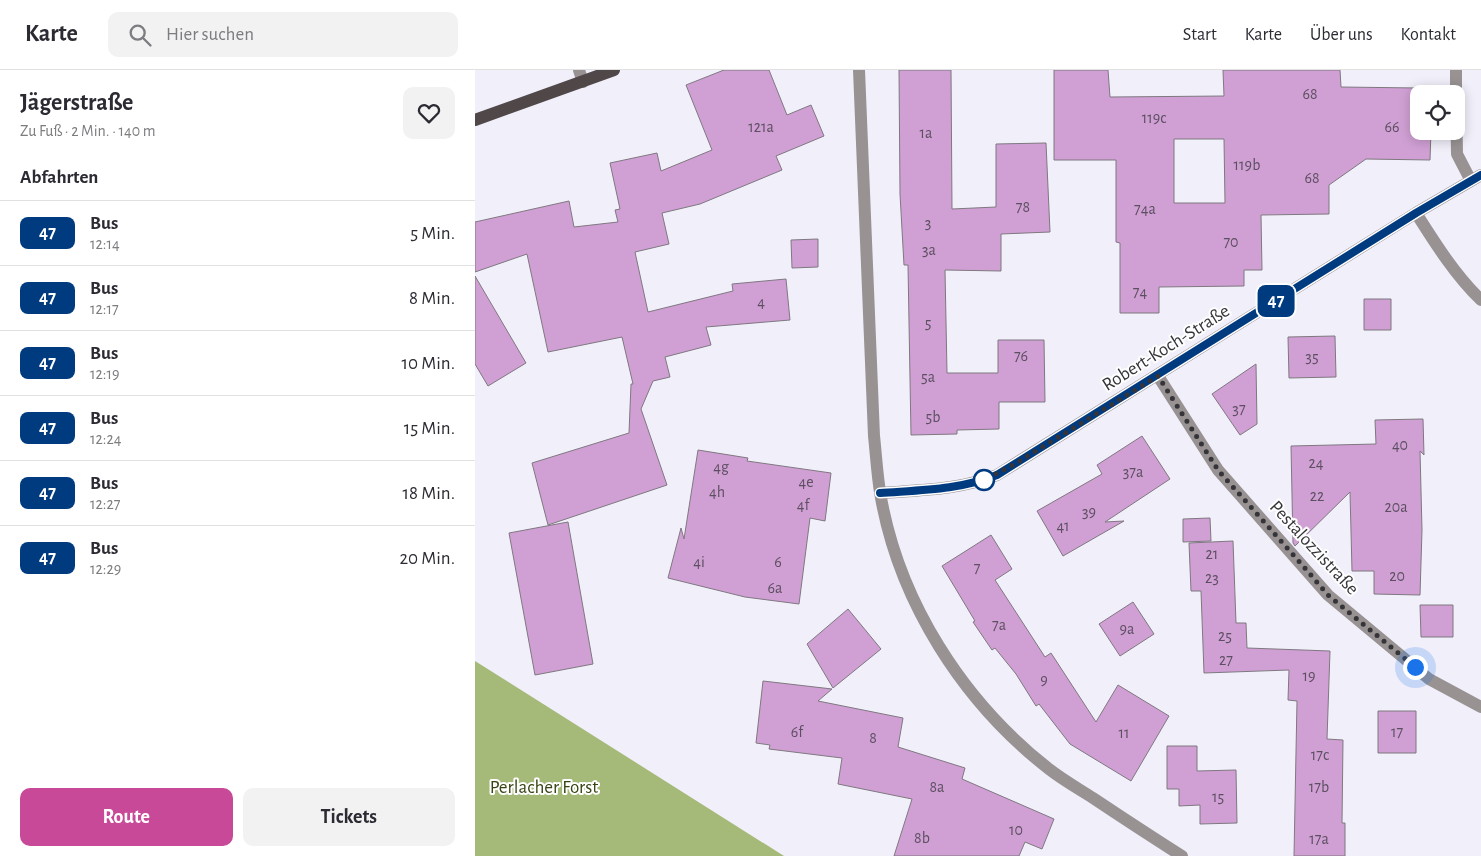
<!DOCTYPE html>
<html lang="de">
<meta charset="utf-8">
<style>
:root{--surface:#fff;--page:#f2f2f3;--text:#2b2b33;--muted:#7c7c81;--line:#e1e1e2;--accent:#c74997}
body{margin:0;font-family:"Alegreya Sans",sans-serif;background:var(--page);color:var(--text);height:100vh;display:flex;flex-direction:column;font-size:19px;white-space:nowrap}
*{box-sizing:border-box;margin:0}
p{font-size:16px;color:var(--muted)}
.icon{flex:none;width:28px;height:28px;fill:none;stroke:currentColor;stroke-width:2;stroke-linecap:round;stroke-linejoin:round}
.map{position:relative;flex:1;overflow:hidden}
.panel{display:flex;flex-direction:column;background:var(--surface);width:475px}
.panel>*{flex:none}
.badge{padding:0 10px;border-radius:8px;font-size:18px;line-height:32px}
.tools{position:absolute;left:935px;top:15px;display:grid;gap:10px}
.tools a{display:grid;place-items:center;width:55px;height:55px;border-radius:10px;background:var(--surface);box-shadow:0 2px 12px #0003;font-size:25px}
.you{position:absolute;width:25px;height:25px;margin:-12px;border:4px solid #fff;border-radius:50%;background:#1a73e8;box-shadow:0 0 0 8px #1a73e833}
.map>.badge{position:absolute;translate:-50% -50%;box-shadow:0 0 0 2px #fff}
h2{padding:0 20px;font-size:19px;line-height:45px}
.round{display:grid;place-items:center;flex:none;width:52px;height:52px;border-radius:10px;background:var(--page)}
.overview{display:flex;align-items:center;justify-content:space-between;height:85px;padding:0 20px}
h1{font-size:24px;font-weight:600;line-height:38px}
.action{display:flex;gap:10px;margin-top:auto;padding:10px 20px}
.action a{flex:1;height:58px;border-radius:10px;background:var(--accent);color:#fff;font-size:20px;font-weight:600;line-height:58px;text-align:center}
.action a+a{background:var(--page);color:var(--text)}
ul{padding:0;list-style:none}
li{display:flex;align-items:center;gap:15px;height:65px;padding:0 20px;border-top:1px solid var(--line)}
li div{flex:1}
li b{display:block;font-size:19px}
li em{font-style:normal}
li .badge{min-width:55px;font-weight:700;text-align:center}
header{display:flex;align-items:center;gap:30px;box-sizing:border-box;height:70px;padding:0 25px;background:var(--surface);border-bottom:1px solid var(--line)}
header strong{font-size:24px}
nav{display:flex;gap:28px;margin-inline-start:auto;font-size:18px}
.search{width:350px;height:45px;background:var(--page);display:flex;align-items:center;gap:12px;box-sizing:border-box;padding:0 18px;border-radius:10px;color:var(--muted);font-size:19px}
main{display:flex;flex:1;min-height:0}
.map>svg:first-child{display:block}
.forest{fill:#a5b978}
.building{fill:#d0a0d4;stroke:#7f7880;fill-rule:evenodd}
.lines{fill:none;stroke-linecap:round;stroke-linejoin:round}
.minor{stroke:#989293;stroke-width:12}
.major{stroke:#504749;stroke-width:12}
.line-casing{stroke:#fff;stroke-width:11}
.line{stroke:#003b80;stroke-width:8}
.walk{stroke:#353439;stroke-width:5;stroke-dasharray:0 9}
.stop-dot{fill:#fff;stroke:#003b80;stroke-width:2.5}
.labels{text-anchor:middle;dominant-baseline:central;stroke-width:4;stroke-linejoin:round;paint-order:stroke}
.number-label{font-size:16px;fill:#5c4f60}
.street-label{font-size:19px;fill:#353439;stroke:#fefefe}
.park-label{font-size:19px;fill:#384414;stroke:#fefefe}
</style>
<header>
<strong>Karte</strong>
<div class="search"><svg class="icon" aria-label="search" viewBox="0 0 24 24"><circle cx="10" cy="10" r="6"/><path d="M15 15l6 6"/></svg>Hier suchen</div>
<nav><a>Start</a><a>Karte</a><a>Über uns</a><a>Kontakt</a></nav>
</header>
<main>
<section class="panel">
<div class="overview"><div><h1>Jägerstraße</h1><p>Zu Fuß · 2 Min. · 140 m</p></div><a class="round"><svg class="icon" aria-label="heart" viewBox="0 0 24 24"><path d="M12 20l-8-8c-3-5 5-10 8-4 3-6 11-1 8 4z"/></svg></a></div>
<h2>Abfahrten</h2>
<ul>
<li><span class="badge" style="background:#003b80;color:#fff">47</span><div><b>Bus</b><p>12:14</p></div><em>5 Min.</em></li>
<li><span class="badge" style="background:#003b80;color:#fff">47</span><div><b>Bus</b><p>12:17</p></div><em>8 Min.</em></li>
<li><span class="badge" style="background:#003b80;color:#fff">47</span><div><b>Bus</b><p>12:19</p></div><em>10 Min.</em></li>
<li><span class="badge" style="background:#003b80;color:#fff">47</span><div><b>Bus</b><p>12:24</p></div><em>15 Min.</em></li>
<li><span class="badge" style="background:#003b80;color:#fff">47</span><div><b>Bus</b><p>12:27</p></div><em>18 Min.</em></li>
<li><span class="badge" style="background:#003b80;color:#fff">47</span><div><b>Bus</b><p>12:29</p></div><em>20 Min.</em></li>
</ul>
<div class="action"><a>Route</a><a>Tickets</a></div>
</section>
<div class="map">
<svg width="1006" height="786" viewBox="0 0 1006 786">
<rect width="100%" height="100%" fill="#f1effa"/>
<!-- forest -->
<path class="forest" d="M0 591 309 786H0Z"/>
<!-- building -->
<path class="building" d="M249 0H294L312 45 336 35 349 66 301 86 307 100 225 134 187 143 194 174 160 182 173 242 258 221 257 214 311 209 315 250 231 257 236 275 190 287 195 307 178 311 166 339 192 415 73 455 57 393 154 363 156 314H158L147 267 73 282 52 184 0 202V152L94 131 99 157 143 152 140 140 145 139 135 93 182 83 186 101 237 80 211 15Z
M424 0H476L477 139 521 137V74L571 73 575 162 526 164V201L470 200 472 303H523V270H569L570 332H524V359L482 360V364L436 365 433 195H429L425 124Z
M579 0H633L635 27 749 26 748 0H865L866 17 943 18 944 61H956L955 90 891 89 854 115V144L786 145 787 200H769V216L684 217V243H645V173L641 172V90H579ZM699 69H749L750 133H699Z
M343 169V197L317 198 316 170Z
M0 206 51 293 13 316 0 294Z
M889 229H916V260H889Z
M860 266 861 307 814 308 813 267Z
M781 294 782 354 765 365 737 324Z
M948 349 949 385 945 381 947 460 945 525 899 524V501H877L875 422 820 476 818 473 816 376 901 374 900 350Z
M667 366 695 409 630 452 649 451 588 486 562 441 627 404 622 395Z
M223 380 273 388 272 391 356 403 350 451 335 448 324 534 270 527 193 508 206 458 209 469Z
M735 448 736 471 708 472V449Z
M93 452 118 594 60 605 34 463Z
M516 465 537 499 520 510 570 587 576 583 621 652 643 615 694 646 656 711 595 674 564 634 561 636 541 604 520 578 517 580 498 552 500 551 467 496Z
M758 471 761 553H771L772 578 855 581 852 669 868 670 867 753H870V786H819L822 631 813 630 814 600 729 603 726 521H716L714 473Z
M658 532 679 564 645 586 624 554Z
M945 535H978V567H946Z
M373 539 406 579 358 618 332 574Z
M288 611 357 619 343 631 428 648 423 677 490 698 487 709 579 749 567 779 550 772 544 786H419L437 729 363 714 367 688 294 679 295 675 281 673Z
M903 641H941V683H903Z
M692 676H722V701L761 700 762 753 725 754V735L704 736V719H692Z"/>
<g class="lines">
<!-- minor -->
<path class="minor" d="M104 0 108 12
M384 0 399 366C401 384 402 403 405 422 423 531 488 632 574 699 588 710 604 719 618 728 648 748 677 767 707 786
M981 0V24
M981 25 982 84 996 111
M941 143C960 173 980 205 1006 230
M683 306 743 400 853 525 954 609 1006 637
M405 423C444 420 485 420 522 405L941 143 1006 105"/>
<!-- major -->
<path class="major" d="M0 50 139 0"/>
</g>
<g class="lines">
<defs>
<path id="line" d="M405 423C444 420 485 420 522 405L941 143 1006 105"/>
</defs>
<!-- line casing -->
<use href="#line" class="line-casing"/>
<!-- line -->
<use href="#line" class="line"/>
<!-- walk -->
<path class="walk" d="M509 410 507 411 538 395 683 306 743 400 829 497 853 525 940 597"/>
</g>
<!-- markers -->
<circle class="stop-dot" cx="509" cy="410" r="10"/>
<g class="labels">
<!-- number labels -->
<g class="number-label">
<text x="835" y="24">68</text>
<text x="679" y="48">119c</text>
<text x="286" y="57">121a</text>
<text x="917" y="57">66</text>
<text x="451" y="63">1a</text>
<text x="772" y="95">119b</text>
<text x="837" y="108">68</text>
<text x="548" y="137">78</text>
<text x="670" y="139">74a</text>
<text x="453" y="153">3</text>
<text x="756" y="172">70</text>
<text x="454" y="180">3a</text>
<text x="665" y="222">74</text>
<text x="286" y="232">4</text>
<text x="453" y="253">5</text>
<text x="546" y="286">76</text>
<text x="837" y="287">35</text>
<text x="453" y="307">5a</text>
<text x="764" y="339">37</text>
<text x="458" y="347">5b</text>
<text x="925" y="375">40</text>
<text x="841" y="393">24</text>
<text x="246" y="397">4g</text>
<text x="658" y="402">37a</text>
<text x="331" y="412">4e</text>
<text x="242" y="422">4h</text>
<text x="842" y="426">22</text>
<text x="328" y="435">4f</text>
<text x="921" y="437">20a</text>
<text x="614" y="442">39</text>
<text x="588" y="456">41</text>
<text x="737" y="484">21</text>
<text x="224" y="492">4i</text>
<text x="303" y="492">6</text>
<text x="502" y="498">7</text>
<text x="922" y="506">20</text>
<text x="737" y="508">23</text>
<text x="300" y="518">6a</text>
<text x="524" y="555">7a</text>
<text x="652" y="559">9a</text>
<text x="750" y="566">25</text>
<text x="751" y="590">27</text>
<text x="834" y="606">19</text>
<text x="569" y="610">9</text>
<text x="322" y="662">6f</text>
<text x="922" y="662">17</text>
<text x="649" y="663">11</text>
<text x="398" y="668">8</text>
<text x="845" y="685">17c</text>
<text x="462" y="717">8a</text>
<text x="844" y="717">17b</text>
<text x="743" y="727">15</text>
<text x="541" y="760">10</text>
<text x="447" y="768">8b</text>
<text x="844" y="769">17a</text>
</g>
<!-- street labels -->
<g class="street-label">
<text transform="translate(691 278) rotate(-32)">Robert-Koch-Straße</text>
<text transform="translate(839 478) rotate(47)">Pestalozzistraße</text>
</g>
<!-- park labels -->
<g class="park-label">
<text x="69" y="717">Perlacher Forst</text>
</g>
</g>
</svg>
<div class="tools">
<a><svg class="icon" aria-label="locate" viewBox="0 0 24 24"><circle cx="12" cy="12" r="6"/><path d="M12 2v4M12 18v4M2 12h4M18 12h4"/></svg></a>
</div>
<div class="you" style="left:940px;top:597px"></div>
<b class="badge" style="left:801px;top:231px;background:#003b80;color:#fff">47</b>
</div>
</main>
